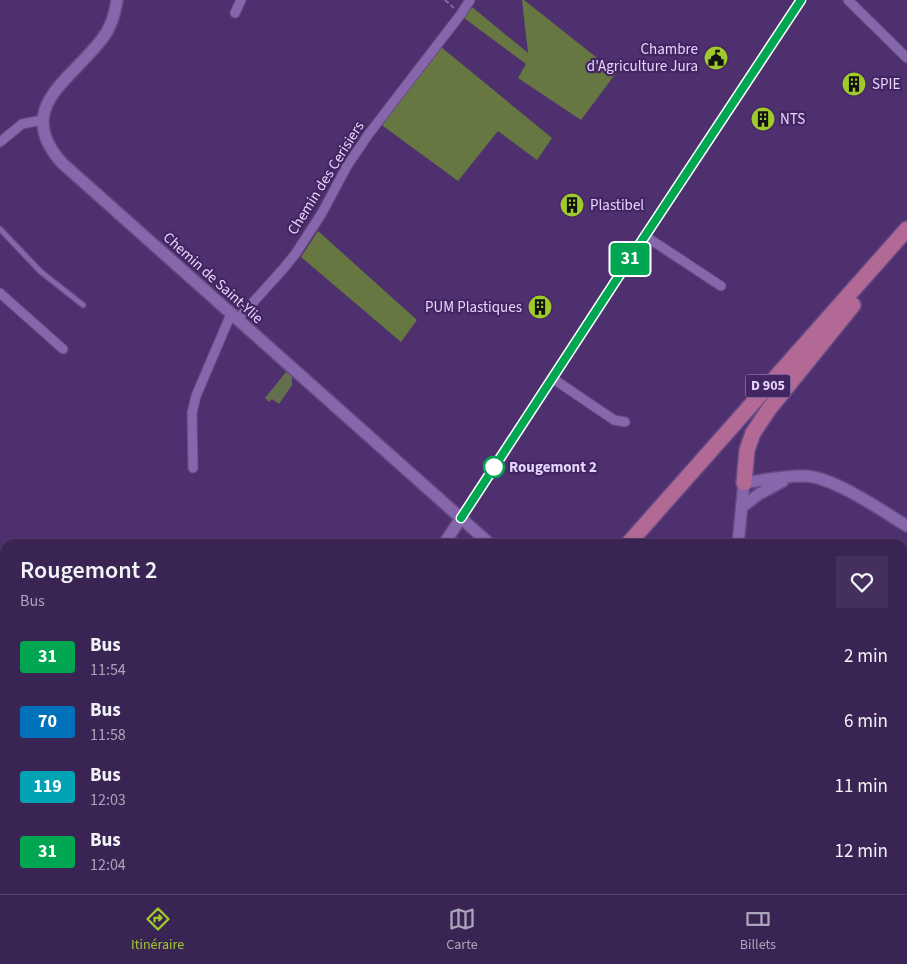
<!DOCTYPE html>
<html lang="fr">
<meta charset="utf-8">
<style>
:root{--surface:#3a2453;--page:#45305d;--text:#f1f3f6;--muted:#aba4b8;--line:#54416a;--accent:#a0c92b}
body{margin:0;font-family:"Source Sans 3",sans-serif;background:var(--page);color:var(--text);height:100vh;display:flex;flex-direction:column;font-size:19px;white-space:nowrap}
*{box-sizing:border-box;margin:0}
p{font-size:16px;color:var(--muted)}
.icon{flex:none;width:28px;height:28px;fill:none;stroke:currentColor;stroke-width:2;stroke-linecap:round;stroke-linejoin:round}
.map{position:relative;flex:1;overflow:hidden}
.drawer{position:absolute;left:0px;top:539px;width:908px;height:356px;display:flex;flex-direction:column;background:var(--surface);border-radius:15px 15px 0 0;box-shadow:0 1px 4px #0004,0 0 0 1px var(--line)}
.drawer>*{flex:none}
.badge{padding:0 10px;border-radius:4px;font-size:18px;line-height:32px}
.map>.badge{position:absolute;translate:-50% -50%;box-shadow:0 0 0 2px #fff}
.round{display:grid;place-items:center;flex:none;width:52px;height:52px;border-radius:0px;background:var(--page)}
.head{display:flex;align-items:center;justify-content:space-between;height:85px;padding:0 20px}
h1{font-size:24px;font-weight:600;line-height:38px}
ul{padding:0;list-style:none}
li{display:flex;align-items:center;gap:15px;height:65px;padding:0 20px}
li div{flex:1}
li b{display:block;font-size:19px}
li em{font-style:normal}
li .badge{min-width:55px;font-weight:700;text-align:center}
.tab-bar{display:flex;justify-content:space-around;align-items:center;height:70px;border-top:1px solid var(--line);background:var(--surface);font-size:14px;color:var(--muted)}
.tab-bar a{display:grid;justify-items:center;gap:2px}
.tab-bar .active{color:var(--accent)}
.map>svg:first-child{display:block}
.green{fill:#646f4f}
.forest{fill:#667741}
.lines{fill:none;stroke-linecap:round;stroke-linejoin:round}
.service-casing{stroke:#664b82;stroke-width:7}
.minor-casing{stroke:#664b82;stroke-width:11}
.tertiary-casing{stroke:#664b82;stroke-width:14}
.primary-casing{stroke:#664b82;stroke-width:18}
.path{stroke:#82699f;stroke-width:2;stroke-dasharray:5 2.5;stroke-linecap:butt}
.service{stroke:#8667ac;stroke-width:4.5}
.minor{stroke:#8667ac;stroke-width:9}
.tertiary{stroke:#8667ac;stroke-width:11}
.primary{stroke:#b26996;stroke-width:15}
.line-casing{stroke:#fff;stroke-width:11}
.line{stroke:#00a651;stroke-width:8}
.stop-dot{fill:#fff;stroke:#00a651;stroke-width:2.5}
.labels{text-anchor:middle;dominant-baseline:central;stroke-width:4.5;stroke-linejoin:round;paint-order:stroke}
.shield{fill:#442563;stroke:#b5a1ce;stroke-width:1}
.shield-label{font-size:14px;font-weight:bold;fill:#e5d6fc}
.poi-label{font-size:15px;fill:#e5d6fc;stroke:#442563;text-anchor:start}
.street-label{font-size:15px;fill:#e5d6fc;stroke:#442563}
.stop-label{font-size:15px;font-weight:bold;fill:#e5d6fc;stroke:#442563;text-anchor:start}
</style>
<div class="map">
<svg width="907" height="894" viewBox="0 0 907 894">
<rect width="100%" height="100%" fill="#4e306f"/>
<!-- green -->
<path class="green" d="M244 332 292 376V385L279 404 272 399 269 402 265 398 286 372Z"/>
<!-- forest -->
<path class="forest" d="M522 0H524L616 73 581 120 518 78 526 64 464 18 472 7 528 53Z
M441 47 552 138 537 160 498 131 458 181 379 123Z
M318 231 417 320 401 342 301 257Z"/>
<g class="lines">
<defs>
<path id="service" d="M0 229 41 272 83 305"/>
<path id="minor" d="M848 0 907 58
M235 13 241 0
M0 142 22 124 42 120
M645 236 721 286
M0 293 63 349
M237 320 284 268 296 253 322 213 347 166 368 135 461 14 470 0
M552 378 614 420 625 422
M193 468 192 413 196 396 231 314
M461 518 645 236 801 0
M902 839 907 834
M77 894 80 890
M855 894 859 890"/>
<path id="tertiary" d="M117 0C115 14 111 28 102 39 70 81 13 108 62 163L490 544
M742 507 759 494 783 481
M444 544 461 518
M738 544 744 483C763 480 788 475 806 476 835 478 881 510 907 526
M793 890 797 894"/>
<path id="primary" d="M744 483 747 450 753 433 769 409 853 305
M628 544 907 229
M300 894 303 890
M321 894 325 890"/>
</defs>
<!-- service casing -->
<use href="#service" class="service-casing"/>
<!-- minor casing -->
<use href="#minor" class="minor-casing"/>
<!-- tertiary casing -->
<use href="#tertiary" class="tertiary-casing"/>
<!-- primary casing -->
<use href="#primary" class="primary-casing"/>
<!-- path -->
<path class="path" d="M445 0 454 8
M0 715 5 719
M0 885 5 888
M8 890 12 894"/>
<!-- service -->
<use href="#service" class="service"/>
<!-- minor -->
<use href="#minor" class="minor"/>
<!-- tertiary -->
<use href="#tertiary" class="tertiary"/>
<!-- primary -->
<use href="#primary" class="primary"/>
</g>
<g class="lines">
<defs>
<path id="line" d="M461 518 645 236 801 0"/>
</defs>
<!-- line casing -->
<use href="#line" class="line-casing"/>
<!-- line -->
<use href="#line" class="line"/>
</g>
<!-- icons -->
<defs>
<symbol id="civic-disc" viewBox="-11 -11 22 22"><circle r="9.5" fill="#a0c92b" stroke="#442563"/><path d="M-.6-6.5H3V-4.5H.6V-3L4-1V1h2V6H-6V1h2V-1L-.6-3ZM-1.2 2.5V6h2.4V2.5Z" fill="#111"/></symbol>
<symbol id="building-disc" viewBox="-11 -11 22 22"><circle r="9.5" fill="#a0c92b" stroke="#442563"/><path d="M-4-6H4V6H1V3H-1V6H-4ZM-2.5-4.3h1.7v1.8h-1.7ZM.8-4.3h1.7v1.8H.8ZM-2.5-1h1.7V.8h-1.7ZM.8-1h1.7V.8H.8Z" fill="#111"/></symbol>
</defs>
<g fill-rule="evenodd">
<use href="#civic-disc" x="702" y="44" width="28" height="28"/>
<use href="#building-disc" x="840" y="70" width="28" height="28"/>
<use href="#building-disc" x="749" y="105" width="28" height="28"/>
<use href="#building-disc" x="558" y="191" width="28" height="28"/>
<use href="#building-disc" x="526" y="293" width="28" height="28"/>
</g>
<!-- markers -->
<circle class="stop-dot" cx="494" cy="467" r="10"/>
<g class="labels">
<!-- shield labels -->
<rect class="shield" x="745.5" y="374.5" width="45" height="23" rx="4"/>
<g class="shield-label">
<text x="768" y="386">D 905</text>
</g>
<!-- poi labels -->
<g class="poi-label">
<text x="698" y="49" text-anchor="end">Chambre<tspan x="698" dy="17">d'Agriculture Jura</tspan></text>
<text x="872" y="84">SPIE</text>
<text x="780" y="119">NTS</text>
<text x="590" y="205">Plastibel</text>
<text x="522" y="307" text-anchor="end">PUM Plastiques</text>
</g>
<!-- street labels -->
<g class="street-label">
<text transform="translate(326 178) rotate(-58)">Chemin des Cerisiers</text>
<text transform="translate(213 278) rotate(42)">Chemin de Saint-Ylie</text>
</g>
<!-- stop labels -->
<g class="stop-label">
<text x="509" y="467">Rougemont 2</text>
</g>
</g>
</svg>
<b class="badge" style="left:630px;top:259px;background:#00a651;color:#fff">31</b>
<section class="drawer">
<div class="head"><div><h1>Rougemont 2</h1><p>Bus</p></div><a class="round"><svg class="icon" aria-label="heart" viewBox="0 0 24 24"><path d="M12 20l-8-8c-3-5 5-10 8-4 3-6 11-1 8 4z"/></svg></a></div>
<ul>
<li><span class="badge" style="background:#00a651;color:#fff">31</span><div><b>Bus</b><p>11:54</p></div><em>2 min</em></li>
<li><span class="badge" style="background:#0072bc;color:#fff">70</span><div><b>Bus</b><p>11:58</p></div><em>6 min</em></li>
<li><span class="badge" style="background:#00a3b4;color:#fff">119</span><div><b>Bus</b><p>12:03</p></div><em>11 min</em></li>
<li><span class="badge" style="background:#00a651;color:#fff">31</span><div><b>Bus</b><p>12:04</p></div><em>12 min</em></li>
</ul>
</section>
</div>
<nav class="tab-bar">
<a class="active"><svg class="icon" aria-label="directions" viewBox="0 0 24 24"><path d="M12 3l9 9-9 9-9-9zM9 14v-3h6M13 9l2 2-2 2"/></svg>Itinéraire</a>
<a><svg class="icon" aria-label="map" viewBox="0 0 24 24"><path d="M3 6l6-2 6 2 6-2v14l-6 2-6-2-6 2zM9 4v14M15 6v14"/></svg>Carte</a>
<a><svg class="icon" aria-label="tickets" viewBox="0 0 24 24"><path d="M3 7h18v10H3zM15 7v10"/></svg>Billets</a>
</nav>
